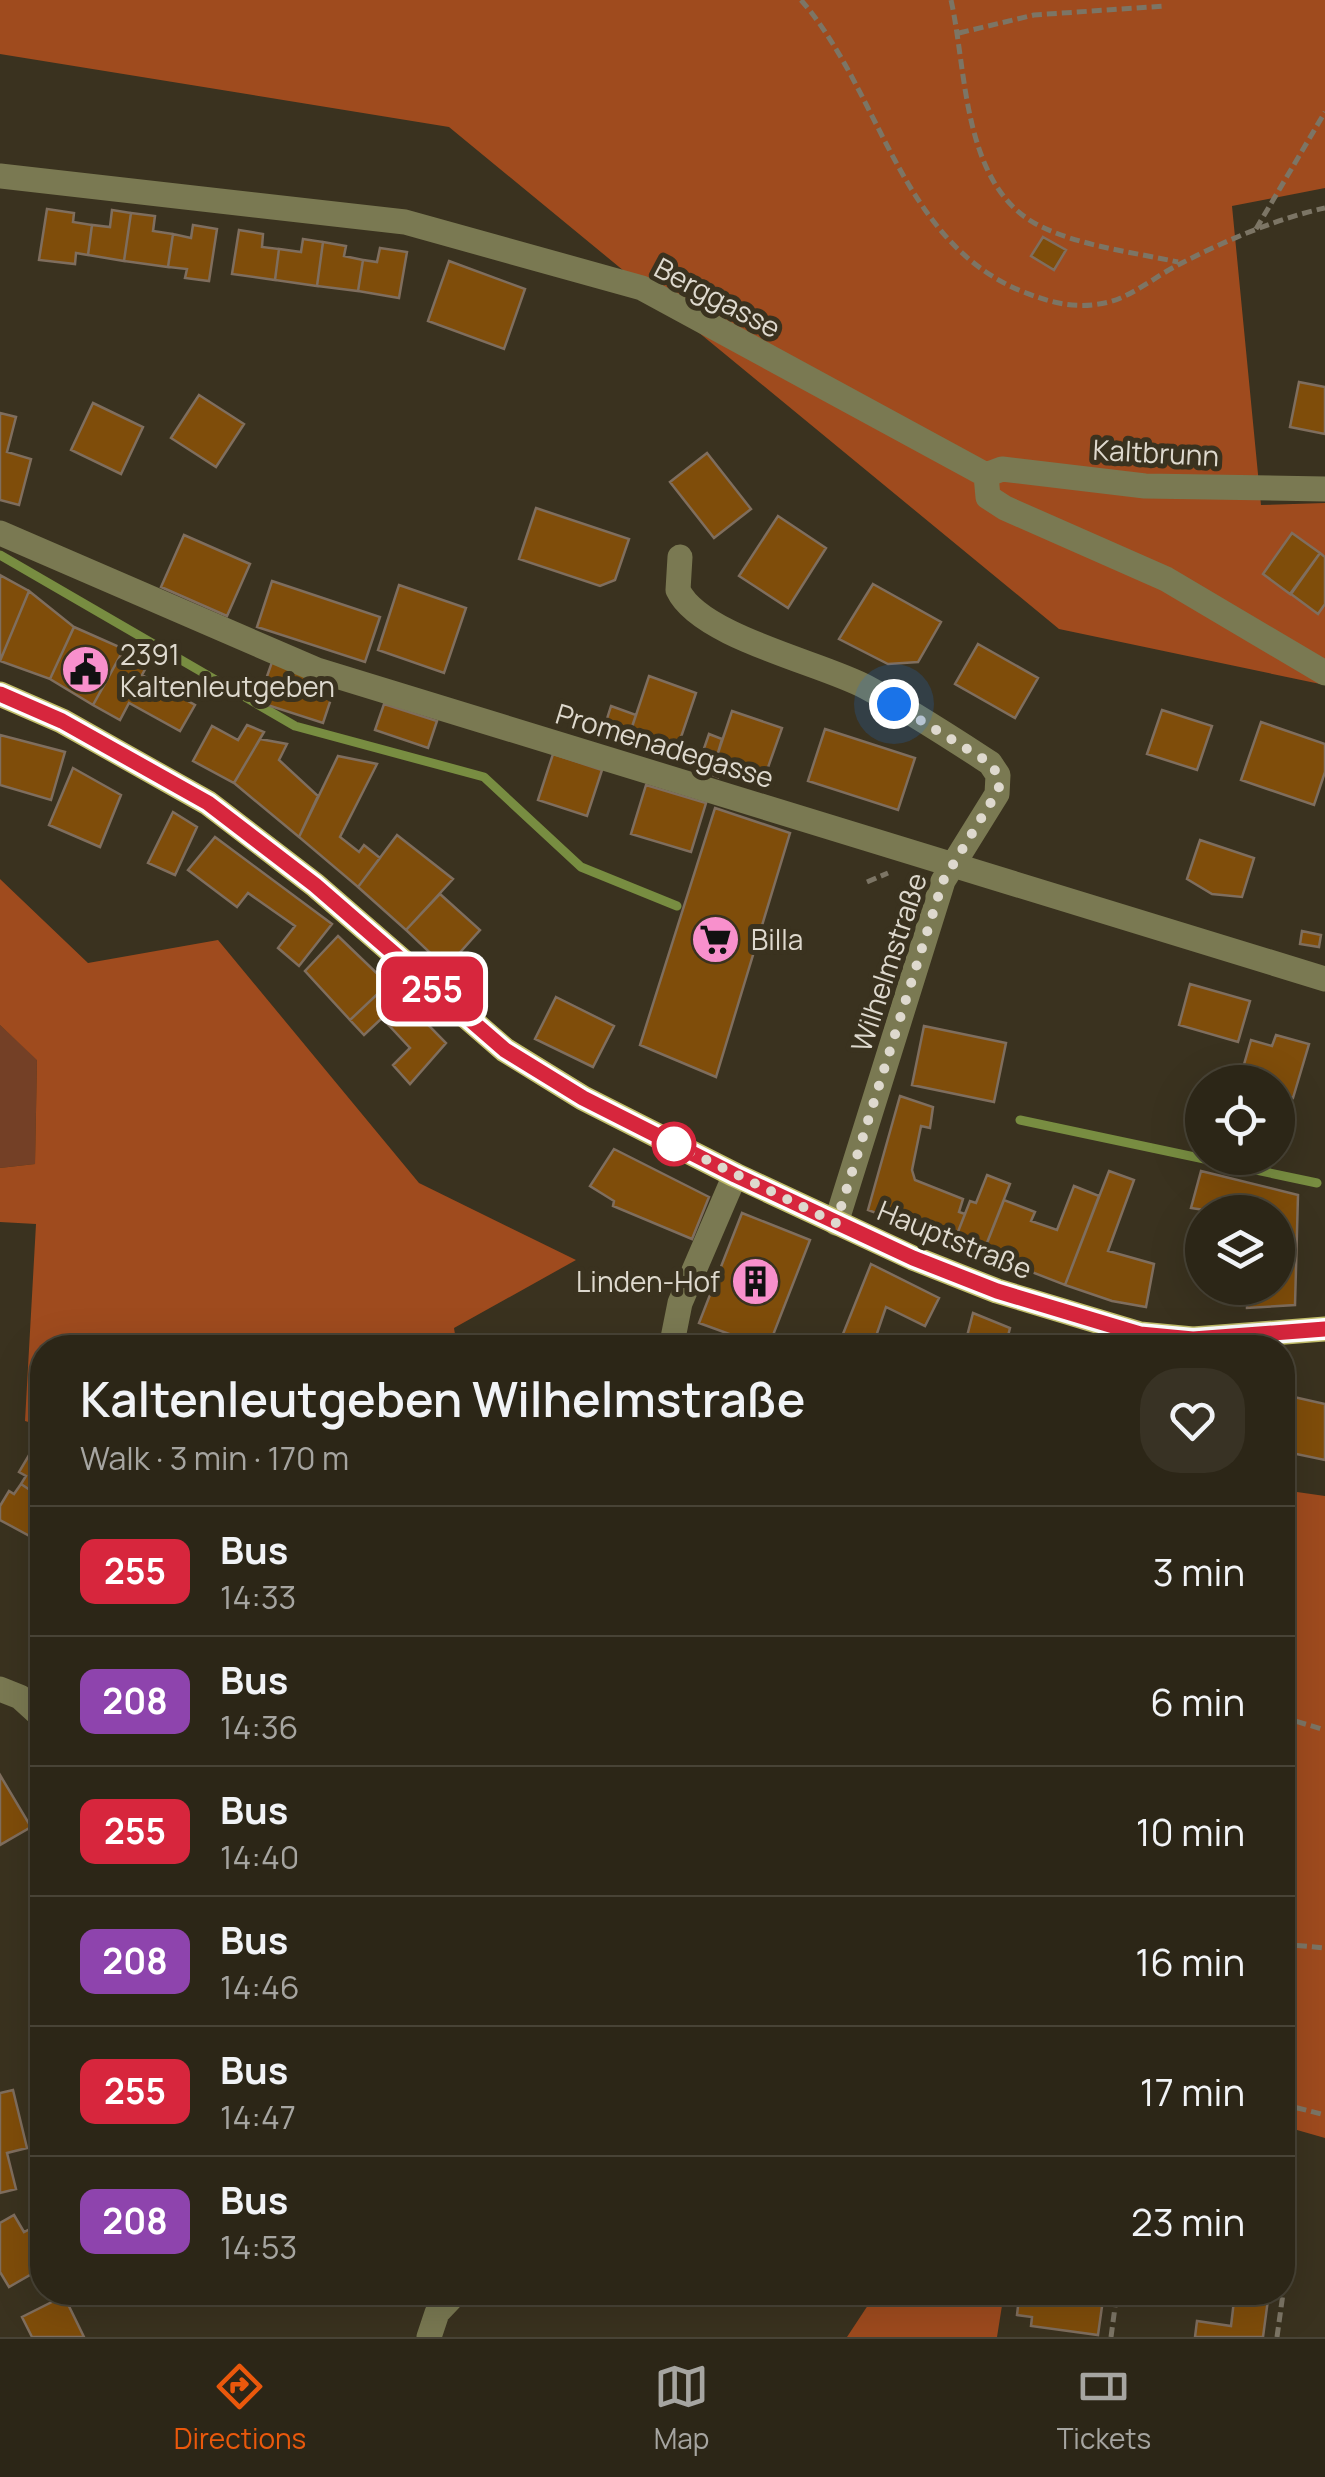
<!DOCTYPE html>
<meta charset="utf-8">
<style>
:root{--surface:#2c2617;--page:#383224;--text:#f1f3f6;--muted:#a6a5a1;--line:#484336;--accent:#ea580c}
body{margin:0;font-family:Manrope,sans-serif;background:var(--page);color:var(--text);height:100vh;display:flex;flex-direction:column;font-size:38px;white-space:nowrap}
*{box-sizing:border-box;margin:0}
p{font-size:32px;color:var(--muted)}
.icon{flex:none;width:55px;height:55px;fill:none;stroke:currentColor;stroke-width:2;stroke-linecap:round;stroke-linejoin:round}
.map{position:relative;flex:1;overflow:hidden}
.drawer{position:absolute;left:30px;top:1335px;width:1265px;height:970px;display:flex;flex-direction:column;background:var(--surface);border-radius:40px;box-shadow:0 10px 40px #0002,0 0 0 2px var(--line)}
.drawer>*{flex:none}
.badge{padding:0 20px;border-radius:15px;font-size:35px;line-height:65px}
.fabs{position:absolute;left:1185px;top:1065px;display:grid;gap:20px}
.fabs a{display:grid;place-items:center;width:110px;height:110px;border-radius:50%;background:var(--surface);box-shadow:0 10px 40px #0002,0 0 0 2px var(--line);font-size:50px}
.you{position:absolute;width:50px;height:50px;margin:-25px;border:8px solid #fff;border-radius:50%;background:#1a73e8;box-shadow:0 0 0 15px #1a73e833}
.map>.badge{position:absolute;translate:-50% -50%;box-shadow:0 0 0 5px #fff}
.round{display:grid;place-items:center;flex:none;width:105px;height:105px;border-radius:40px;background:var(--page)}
.summary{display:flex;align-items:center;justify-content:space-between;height:170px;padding:0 50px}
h1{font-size:48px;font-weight:600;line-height:75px}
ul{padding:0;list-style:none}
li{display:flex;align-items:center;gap:30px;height:130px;padding:0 50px;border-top:2px solid var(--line)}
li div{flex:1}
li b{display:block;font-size:38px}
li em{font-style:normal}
li .badge{min-width:110px;font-weight:700;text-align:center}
.menu{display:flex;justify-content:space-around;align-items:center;height:140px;border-top:2px solid var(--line);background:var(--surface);font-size:28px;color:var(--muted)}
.menu a{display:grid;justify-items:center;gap:5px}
.menu .active{color:var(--accent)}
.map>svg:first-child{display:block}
.green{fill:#744026}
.forest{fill:#9f4b1e}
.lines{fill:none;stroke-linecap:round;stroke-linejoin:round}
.stream{stroke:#788d41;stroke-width:9}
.building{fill:#7f4d0a;stroke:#7f6e5e;stroke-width:2.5}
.path{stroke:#7c7565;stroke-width:5;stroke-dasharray:10 5;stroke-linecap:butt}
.minor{stroke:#7a7952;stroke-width:25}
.major{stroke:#c1bd6a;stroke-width:25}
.line-casing{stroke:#fff;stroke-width:22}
.line{stroke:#d7263d;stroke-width:15}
.walk{stroke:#ded9ce;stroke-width:10;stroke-dasharray:0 18}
.stop-dot{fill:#fff;stroke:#d7263d;stroke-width:5}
.labels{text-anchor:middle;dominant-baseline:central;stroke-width:10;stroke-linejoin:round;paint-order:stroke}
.street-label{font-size:28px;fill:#ded9ce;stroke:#3a321f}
.poi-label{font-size:28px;fill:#ded9ce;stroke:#3a321f;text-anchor:start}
</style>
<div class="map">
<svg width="1325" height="2337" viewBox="0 0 1325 2337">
<rect width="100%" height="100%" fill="#3a321f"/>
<!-- green -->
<path class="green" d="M0 1025 37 1059 35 1164 0 1168Z"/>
<!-- forest -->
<path class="forest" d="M0 0H1325V188L1232 206 1261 505 1325 503V685L1059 629 449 127 0 54Z
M0 879 88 963 218 940 419 1183 576 1260 454 1328 457 1347 42 1348V1426L25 1421 36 1224 0 1222V1168L35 1164 37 1060 0 1025Z
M1283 1490 1325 1496V2138L1283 2126Z
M876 2293H1004L997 2337H847Z"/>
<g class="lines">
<!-- stream -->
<path class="stream" d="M0 555 295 726 484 777 581 867 677 906
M1020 1120 1317 1183"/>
</g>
<!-- building -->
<path class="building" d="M47 209 74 213 73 222 92 225 88 255 76 253 75 264 39 260Z
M112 210 131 213 124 261 88 255 92 225 110 227Z
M131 213 155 216 153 231 173 234 168 267 124 261Z
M193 225 217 229 209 281 185 278 187 269 168 267 173 234 191 238Z
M239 230 263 234 262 247 279 249 275 280 232 274Z
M1043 237 1066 250 1054 270 1031 256Z
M303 239 323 242 317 286 275 280 279 249 301 252Z
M323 242 346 246 344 256 363 260 358 291 317 286Z
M380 248 407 252 399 298 358 291 363 260 377 262Z
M449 261 525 289 504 349 428 321Z
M1299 382 1325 387V434L1290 427Z
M199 395 244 424 216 467 171 438Z
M93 403 143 427 121 474 71 450Z
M0 413 16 417 7 452 31 459 19 505 0 500Z
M707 453 751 509 714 538 670 482Z
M536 508 629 539 615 580 600 586 519 559Z
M778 516 826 548 788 608 739 576Z
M1292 533 1320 553 1290 594 1263 574Z
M184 535 250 564 227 616 161 587Z
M1320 553 1325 557V604L1318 614 1291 594Z
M0 575 29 591 0 661Z
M272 581 380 617 365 662 257 627Z
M873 584 941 622 918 662 888 664 839 639Z
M399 585 466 608 444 673 378 650Z
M29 591 74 627 50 679 0 661Z
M74 627 124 649 93 705 50 679Z
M978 644 1038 678 1015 718 955 684Z
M124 649 149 662 142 675 195 705 180 731 129 703 120 720 93 705Z
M272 662 336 684 323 723 258 702Z
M649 676 696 693 677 749 630 733Z
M384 704 437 721 428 748 375 730Z
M611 706 636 715 625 747 601 738Z
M1162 710 1212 726 1197 770 1147 754Z
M732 711 782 728 766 773 717 756Z
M1261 722 1325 744V772L1314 805 1241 780Z
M247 725 264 732 234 783 193 761 212 726 238 740Z
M825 729 915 758 898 810 808 781Z
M709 734 722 739 717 756 724 758 718 777 697 769Z
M0 735 65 752 51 800 0 785Z
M260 739 287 744 279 760 318 796 299 837 234 783Z
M553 754 602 770 587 816 538 800Z
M338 756 377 764 340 837 359 852 364 845 380 858 358 887 299 837Z
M73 768 121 795 100 847 49 825Z
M646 785 706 803 691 852 631 834Z
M715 808 790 833 716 1077 640 1045Z
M173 812 197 827 175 875 148 863Z
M397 835 453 879 406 930 358 887Z
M215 837 332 924 299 966 278 948 295 926 248 893 237 907 188 870Z
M1200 840 1254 858 1242 897 1212 894 1187 879Z
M440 894 480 930 446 968 406 930Z
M1302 931 1321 935 1319 947 1300 944Z
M338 936 388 984 350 1020 305 971Z
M388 984 446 1043 410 1084 393 1065 410 1048 382 1018 364 1035 350 1020Z
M1190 984 1250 1001 1238 1042 1179 1025Z
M556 997 614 1026 593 1067 535 1039Z
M924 1026 1006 1043 994 1102 912 1085Z
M1276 1035 1309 1044 1293 1098 1278 1093V1082H1239L1251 1040 1272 1046Z
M900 1096 933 1107 930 1128 921 1126 912 1170 915 1180 963 1199 959 1212 965 1214 954 1242 868 1210Z
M614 1149 709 1197 692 1239 613 1206 614 1201 590 1186Z
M1109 1171 1134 1180 1108 1251 1154 1264 1146 1307 1112 1301 1065 1285Z
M1201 1171 1298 1195 1295 1305 1247 1308V1288H1278V1212L1221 1201 1218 1212 1191 1208Z
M987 1175 1010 1184 983 1253 954 1242 970 1201 976 1203Z
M1074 1186 1099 1196 1065 1285 983 1253 1004 1200 1035 1212 1031 1221 1057 1230Z
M742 1213 810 1240 768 1348 699 1323Z
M871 1264 939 1298 925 1326 886 1307 872 1348H858L841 1339Z
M973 1313 1010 1328 1005 1348H964Z
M1285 1395 1325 1404V1460L1282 1451Z
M35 1445 42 1449V1498L21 1484 26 1476 19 1472Z
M21 1484 42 1498V1530L37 1540 0 1520V1506L9 1491 14 1494Z
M41 1641 42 1642V1681L30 1675Z
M0 1775 31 1827 0 1845Z
M13 2090 27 2148 7 2153 16 2189 0 2193V2093Z
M14 2215 24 2232 32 2228 42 2247V2268L9 2287 0 2272V2223Z
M1068 2292H1104L1098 2335 1031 2326 1032 2317 1017 2315 1019 2298 1067 2304Z
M1235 2292H1269L1263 2337H1195L1197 2321 1231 2326Z
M64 2296 84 2337H32L22 2317Z"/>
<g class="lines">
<!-- path -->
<path class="path" d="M801 0C881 92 899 240 1021 291 1051 303 1076 310 1109 302 1132 296 1155 277 1176 266 1222 242 1275 219 1325 208
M951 0C967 71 962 183 1036 224 1078 246 1132 252 1178 262
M959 33 1034 15 1165 6
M1256 229 1325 112
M867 882 888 873
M1282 1717 1325 1730
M1282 1944 1325 1948
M1282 2104 1325 2115
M1111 2337 1117 2292
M1277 2337 1285 2279"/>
<!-- minor -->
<path class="minor" d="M0 176 405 222 642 288 986 475 988 497 1005 508 1166 579 1325 673
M986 475 1002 469 1145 486 1325 489
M0 533 317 670 1325 979
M680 557 678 590C700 637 822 663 866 687 909 710 950 737 990 763L998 775 997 794 943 881 836 1223
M671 1348 680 1303 735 1175
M0 1689 20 1697 42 1717
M429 2337 437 2313 457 2292"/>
<!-- major -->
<path class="major" d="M0 694 62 721 208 803 315 885 505 1050 583 1098 735 1175 913 1258 997 1291 1140 1334 1193 1339 1325 1329"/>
</g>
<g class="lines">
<defs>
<path id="line" d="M0 694 62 721 208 803 315 885 505 1050 583 1098 735 1175 913 1258 997 1291 1140 1334 1193 1339 1325 1329"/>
</defs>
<!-- line casing -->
<use href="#line" class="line-casing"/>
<!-- line -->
<use href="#line" class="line"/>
<!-- walk -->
<path class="walk" d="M674 1144 836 1223 943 881 999 789 998 775 990 763 894 704"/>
</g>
<!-- icons -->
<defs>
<symbol id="civic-disc" viewBox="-11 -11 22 22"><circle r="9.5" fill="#f890cc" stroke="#3a321f"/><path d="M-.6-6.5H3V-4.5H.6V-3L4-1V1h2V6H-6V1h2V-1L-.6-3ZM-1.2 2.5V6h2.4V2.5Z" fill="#111"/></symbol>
<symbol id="supermarket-disc" viewBox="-11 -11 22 22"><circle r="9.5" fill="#f890cc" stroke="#3a321f"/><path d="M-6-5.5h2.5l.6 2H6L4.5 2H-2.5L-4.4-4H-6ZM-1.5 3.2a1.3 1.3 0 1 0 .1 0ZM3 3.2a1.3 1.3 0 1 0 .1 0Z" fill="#111"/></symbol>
<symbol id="building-disc" viewBox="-11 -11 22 22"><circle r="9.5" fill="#f890cc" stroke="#3a321f"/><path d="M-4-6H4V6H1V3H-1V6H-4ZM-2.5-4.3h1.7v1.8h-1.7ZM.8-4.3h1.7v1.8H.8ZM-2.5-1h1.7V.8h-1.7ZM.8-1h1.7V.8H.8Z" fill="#111"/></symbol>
</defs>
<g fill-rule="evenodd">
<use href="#civic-disc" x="58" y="642" width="55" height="55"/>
<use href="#supermarket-disc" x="688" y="912" width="55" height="55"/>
<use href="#building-disc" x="728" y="1254" width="55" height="55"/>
</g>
<!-- markers -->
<circle class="stop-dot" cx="674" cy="1144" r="20"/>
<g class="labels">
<!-- street labels -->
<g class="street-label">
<text transform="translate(718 297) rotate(28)">Berggasse</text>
<text transform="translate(1156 452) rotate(3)">Kaltbrunn</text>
<text transform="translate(665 745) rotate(17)">Promenadegasse</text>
<text transform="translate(888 962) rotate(-72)">Wilhelmstraße</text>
<text transform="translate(955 1239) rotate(22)">Hauptstraße</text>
</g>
<!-- poi labels -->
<g class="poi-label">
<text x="120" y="654">2391<tspan x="120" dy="32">Kaltenleutgeben</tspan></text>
<text x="751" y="939">Billa</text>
<text x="720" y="1281" text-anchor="end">Linden-Hof</text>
</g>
</g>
</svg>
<div class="fabs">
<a><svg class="icon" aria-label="locate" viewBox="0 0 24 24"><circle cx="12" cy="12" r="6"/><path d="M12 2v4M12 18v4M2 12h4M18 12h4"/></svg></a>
<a><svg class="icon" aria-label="layers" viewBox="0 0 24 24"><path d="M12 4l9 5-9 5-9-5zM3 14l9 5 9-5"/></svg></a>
</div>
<div class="you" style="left:894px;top:704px"></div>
<b class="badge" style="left:432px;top:989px;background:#d7263d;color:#fff">255</b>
<section class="drawer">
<div class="summary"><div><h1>Kaltenleutgeben Wilhelmstraße</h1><p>Walk · 3 min · 170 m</p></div><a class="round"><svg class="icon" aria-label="heart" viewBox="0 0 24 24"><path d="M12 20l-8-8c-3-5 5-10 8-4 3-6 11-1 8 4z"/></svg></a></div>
<ul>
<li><span class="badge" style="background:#d7263d;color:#fff">255</span><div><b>Bus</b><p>14:33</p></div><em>3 min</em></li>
<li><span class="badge" style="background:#8e44ad;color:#fff">208</span><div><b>Bus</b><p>14:36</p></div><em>6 min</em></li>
<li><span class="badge" style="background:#d7263d;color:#fff">255</span><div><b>Bus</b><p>14:40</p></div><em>10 min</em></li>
<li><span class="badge" style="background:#8e44ad;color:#fff">208</span><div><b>Bus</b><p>14:46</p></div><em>16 min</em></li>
<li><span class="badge" style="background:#d7263d;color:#fff">255</span><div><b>Bus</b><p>14:47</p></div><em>17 min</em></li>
<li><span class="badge" style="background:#8e44ad;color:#fff">208</span><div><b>Bus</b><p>14:53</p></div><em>23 min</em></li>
</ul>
</section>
</div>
<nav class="menu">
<a class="active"><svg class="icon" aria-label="directions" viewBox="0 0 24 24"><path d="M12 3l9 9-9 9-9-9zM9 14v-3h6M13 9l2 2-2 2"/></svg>Directions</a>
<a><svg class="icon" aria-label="map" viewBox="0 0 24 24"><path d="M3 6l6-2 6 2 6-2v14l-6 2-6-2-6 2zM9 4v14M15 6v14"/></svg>Map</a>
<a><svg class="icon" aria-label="tickets" viewBox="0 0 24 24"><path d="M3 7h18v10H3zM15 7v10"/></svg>Tickets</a>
</nav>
